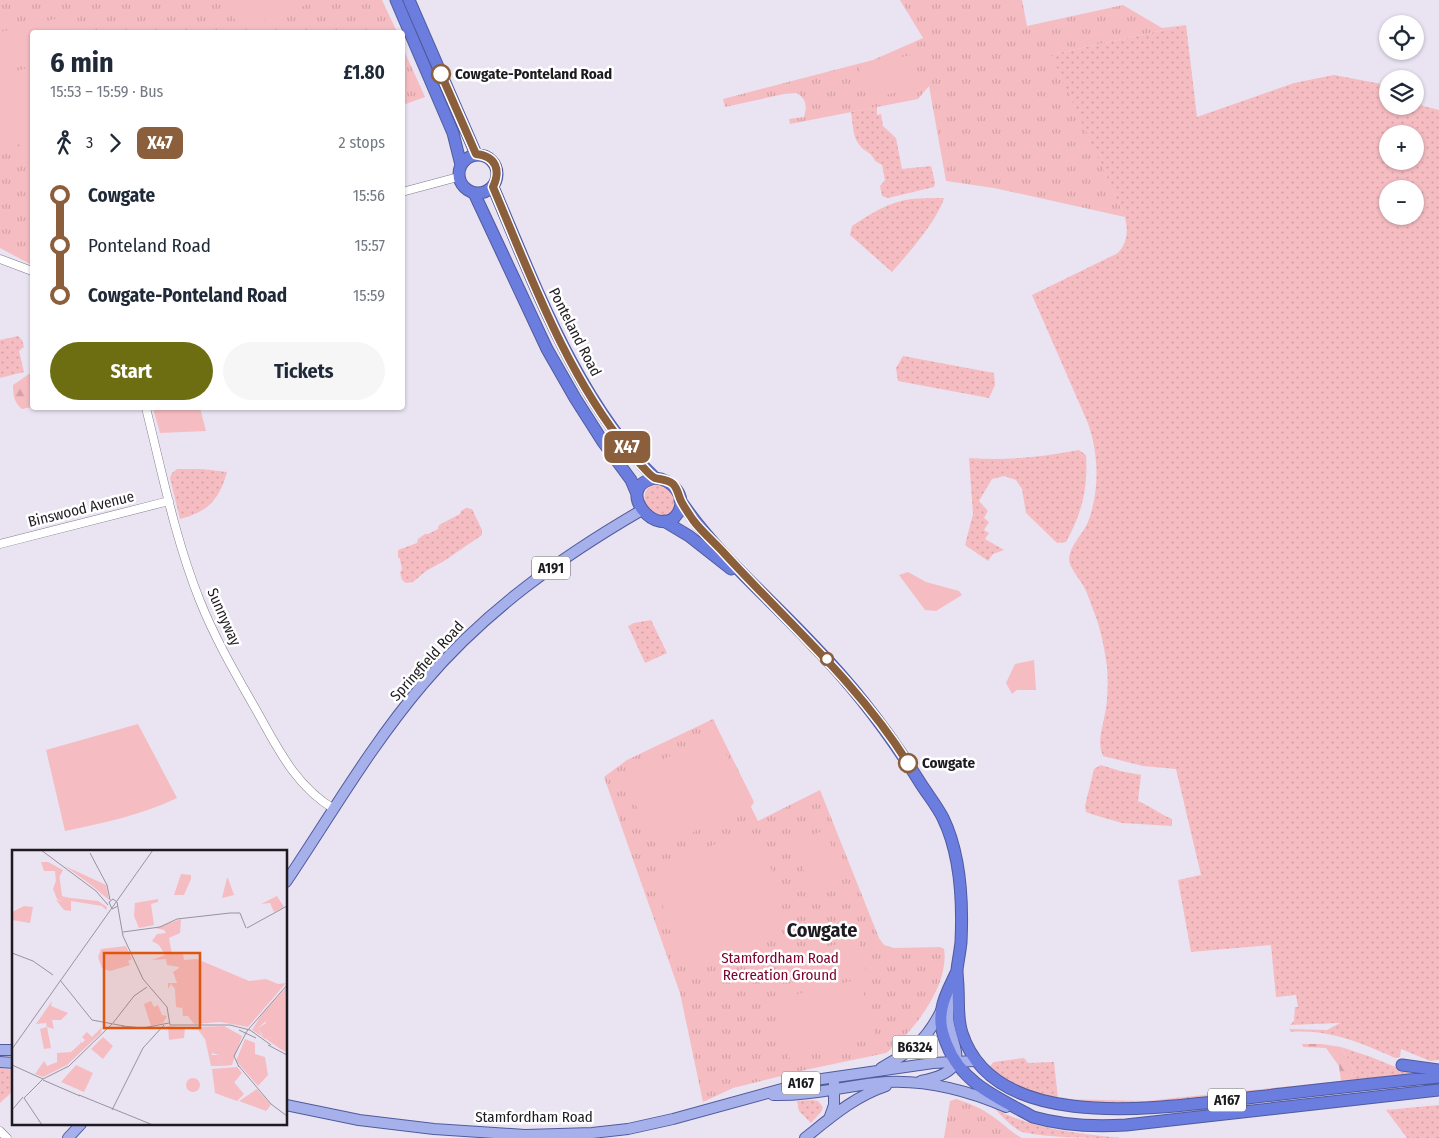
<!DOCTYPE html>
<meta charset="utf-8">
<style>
:root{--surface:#fff;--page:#f6f6f7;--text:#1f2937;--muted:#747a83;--accent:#6c6e11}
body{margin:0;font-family:"Fira Sans Condensed",sans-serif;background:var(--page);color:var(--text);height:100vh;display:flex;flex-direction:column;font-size:19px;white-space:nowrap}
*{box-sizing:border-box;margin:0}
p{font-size:16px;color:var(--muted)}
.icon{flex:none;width:28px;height:28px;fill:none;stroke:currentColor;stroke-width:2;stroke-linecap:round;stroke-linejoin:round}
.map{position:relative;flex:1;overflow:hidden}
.sheet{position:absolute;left:30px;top:30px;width:375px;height:380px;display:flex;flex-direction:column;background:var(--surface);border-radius:5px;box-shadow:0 1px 4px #0004}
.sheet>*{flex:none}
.badge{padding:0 10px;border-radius:8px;font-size:18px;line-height:32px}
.fabs{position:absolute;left:1379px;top:15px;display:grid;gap:10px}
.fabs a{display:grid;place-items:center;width:45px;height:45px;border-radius:50%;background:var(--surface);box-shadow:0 1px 4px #0004;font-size:25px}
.map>.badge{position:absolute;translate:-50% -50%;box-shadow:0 0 0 2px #fff}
.legs{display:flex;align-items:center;gap:8px;height:55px;padding:0 20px;font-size:16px}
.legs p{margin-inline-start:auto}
.head{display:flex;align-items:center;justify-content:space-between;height:85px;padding:0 20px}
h1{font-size:28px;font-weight:700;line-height:38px}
.cta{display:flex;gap:10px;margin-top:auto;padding:10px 20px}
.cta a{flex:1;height:58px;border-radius:30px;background:var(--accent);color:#fff;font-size:20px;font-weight:700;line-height:58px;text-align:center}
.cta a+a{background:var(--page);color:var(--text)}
ul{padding:0 20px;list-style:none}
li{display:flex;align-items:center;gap:18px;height:50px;font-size:19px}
li i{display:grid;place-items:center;width:8px;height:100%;margin:0 6px;background:currentColor}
li i::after{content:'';width:12px;height:12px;margin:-6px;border:4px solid;border-radius:50%;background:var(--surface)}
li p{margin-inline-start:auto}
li:first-child i{background:linear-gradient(#0000 50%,currentColor 0)}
li:last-child i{background:linear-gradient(currentColor 50%,#0000 0)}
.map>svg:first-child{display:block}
.grass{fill:url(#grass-dots);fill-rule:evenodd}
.forest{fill:url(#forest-firs)}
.park{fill:url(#park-tufts)}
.garden{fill:#f5bdc2}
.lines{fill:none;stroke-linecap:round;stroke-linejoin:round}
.minor-casing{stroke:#827c89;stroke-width:9}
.major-casing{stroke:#505b9c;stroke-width:12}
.highway-casing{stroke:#505b9c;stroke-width:13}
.minor{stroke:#fff;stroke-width:8}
.major{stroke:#a6b1eb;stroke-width:10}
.highway{stroke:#6b7dde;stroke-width:11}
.line-1-casing{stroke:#fff;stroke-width:11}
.line-1{stroke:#8b5e3c;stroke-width:8}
.stop-1-dot{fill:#fff;stroke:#8b5e3c;stroke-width:2.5}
.labels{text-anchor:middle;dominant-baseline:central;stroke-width:5;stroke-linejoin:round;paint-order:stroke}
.shield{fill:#fff;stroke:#615f63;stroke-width:1}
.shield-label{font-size:14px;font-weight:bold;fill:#1d1b20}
.stop-label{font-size:15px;font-weight:bold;fill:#1d1b20;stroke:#fff;text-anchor:start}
.street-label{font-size:15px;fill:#1d1b20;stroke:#fff}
.park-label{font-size:15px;fill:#7b032b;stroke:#fff}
.district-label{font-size:20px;font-weight:bold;fill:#1d1b20;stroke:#fff}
.inset-road{fill:none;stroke:#98939e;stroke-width:1}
.view{fill:#de560d;fill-opacity:0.15;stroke:#de560d;stroke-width:2.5}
.inset-edge{fill:none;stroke:#1d1b20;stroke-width:2.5}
</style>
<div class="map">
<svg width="1439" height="1138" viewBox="0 0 1439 1138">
<defs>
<pattern id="grass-dots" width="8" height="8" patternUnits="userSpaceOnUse" patternTransform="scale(1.25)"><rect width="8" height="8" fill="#f5bdc2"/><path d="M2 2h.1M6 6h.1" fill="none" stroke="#d2a2a6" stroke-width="1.8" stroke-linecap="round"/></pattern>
<pattern id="forest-firs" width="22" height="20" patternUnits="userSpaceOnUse" patternTransform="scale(1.25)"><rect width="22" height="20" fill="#f5bdc2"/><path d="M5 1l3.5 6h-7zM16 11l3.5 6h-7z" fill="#d2a2a6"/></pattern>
<pattern id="park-tufts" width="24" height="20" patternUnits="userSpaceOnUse" patternTransform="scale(1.25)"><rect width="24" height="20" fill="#f5bdc2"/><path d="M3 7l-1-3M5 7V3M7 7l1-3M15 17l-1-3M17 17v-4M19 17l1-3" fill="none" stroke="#d2a2a6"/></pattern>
</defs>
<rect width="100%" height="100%" fill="#eae3f2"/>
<!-- grass -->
<path class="grass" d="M1186 25 1197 117 1294 83 1334 75 1387 85 1388 106H1415V99L1423 106 1439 110V1060L1430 1061 1401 1049 1400 1057 1395 1058C1361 1043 1329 1029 1291 1032L1289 1029 1327 1030 1340 1023 1290 1025 1294 1021 1295 1007H1298L1296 995 1276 997 1271 945 1191 952 1178 880 1201 875 1176 769 1143 766 1103 756C1096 741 1104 724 1106 708 1108 694 1108 680 1107 666 1104 646 1100 625 1092 607 1090 601 1088 595 1085 589 1081 580 1069 568 1069 559 1070 545 1083 534 1088 522 1100 491 1099 451 1087 421L1032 295 1118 253C1128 241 1128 231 1125 217L1051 58 1054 54ZM1388 134H1415V161H1388ZM1388 189H1415V216H1388Z
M877 107V115L881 114 883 126 896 138 902 169 931 166 935 183 934 187 888 198 882 196 880 186 885 180 882 165 875 161C872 153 866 152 861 147 852 138 853 123 851 112Z
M944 198C937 221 908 254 892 272L850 235 852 226C870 214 890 201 912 199 923 198 934 198 944 198Z
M18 336 22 340 24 347 19 351 24 372 0 378V340Z
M903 356 994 373 995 385 989 398 898 381 896 368Z
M1079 450 1086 455C1088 489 1082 513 1066 542L1057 543 1026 513 1022 489 1016 480 1004 476 992 479 979 501 988 511 984 518 989 522 984 530 989 533 985 539 1004 550 993 554 988 561 965 545 973 514 969 458C1006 461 1042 457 1079 450Z
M177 469H202L227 472C219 500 209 511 180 519L170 478 172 473Z
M660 484C674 489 683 507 667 516L658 515 646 508C642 494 645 485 660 484Z
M466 508 472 509 482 530V535L444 561 426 571 413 582 406 583 402 580 400 572 402 570 400 559 398 557V550L417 543 418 539 425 534H428L438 529 439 525 460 514 461 511Z
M651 620 667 653 645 663 628 626 634 623Z
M1101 765 1120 771 1141 775 1138 801C1150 806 1160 814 1172 819V826L1122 823 1091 814 1086 812 1085 806 1094 769Z
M1341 1047 1371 1057 1410 1073 1411 1075 1123 1107 1060 1099 1146 1101 1341 1081 1351 1077 1354 1070Z
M1024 1058 1028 1063 1054 1062 1058 1099 1024 1092 990 1068V1066L994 1062Z
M0 1068 14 1070V1090L0 1103Z
M812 1100 818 1101 823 1107 821 1112 811 1123 799 1111 797 1101Z
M1439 1105V1138H1407L1386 1110Z
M995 1109C1036 1130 1075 1133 1121 1138 1093 1138 1048 1138 1022 1132 1012 1127 1003 1118 995 1109Z"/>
<!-- forest -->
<path class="forest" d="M32 372V407L22 409C14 403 13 394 13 385Z
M1302 1044H1321L1341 1047 1354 1070 1351 1077 1341 1081 1339 1066 1326 1048 1303 1047Z"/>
<!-- park -->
<path class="park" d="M0 0H382L397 32H32V265L0 248Z
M900 0H1022L1027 26 1123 5 1162 28 1186 25 1054 54 1052 57 1125 217 994 188 946 181 929 86 918 99 790 124 789 119 804 117C807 106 807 100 797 93L784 94 725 107 723 99 873 60 923 38Z
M402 46 425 97 403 105H402Z
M713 719 754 802 751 807 758 821 820 790 879 938 884 945 894 948 940 947 944 949C950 985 913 1033 886 1053L805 1070 733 1088 703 1102 680 993 604 777 627 760Z
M956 1099C968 1103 979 1107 989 1114 1001 1121 1010 1132 1022 1138H944L950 1101Z"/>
<!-- garden -->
<path class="garden" d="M227 0H319L239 30Z
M76 14 81 32H32V60L0 68V32Z
M911 55 919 87 867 99 859 67Z
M32 67V145L21 147 20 144 0 149V75Z
M153 408H200L206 431 160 433Z
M908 572 926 582 959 591 962 595 936 611 925 610 899 575Z
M1034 660 1036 690H1017L1012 694 1006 683 1015 664Z
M138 724 177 798C141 815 104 823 65 831L46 750Z
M715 733 751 802 659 850 623 780Z
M825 830 844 878 812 891 793 843Z
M730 838H744L757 845 765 855 783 896 781 918 764 941 745 951 706 966 690 962 677 950 665 915 659 889 660 876C679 858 706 848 730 838Z
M858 939 866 973 806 988 797 954Z
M860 979 875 1036 788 1058 773 1000Z"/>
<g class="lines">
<defs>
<path id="minor" d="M402 192 458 177
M0 259 32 271
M146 408C162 472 175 539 200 601 216 641 238 678 259 715 279 751 297 787 334 809
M0 544 169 501
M0 1131 7 1138"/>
<path id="major" d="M286 882C331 815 371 745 424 683 485 611 561 557 642 510
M0 1050H14
M0 1062 14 1063
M881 1068C911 1051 925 1043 941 1011
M921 1081C985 1068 941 1041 949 1005 951 999 955 993 958 987
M773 1095C808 1096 841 1087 876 1083 921 1078 964 1089 1006 1107
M286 1105 359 1120 434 1129 525 1135 592 1133 628 1129 673 1119 815 1080 933 1063 975 1061
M829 1119 834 1105V1083
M68 1138 81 1124
M805 1138C830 1118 855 1096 886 1086"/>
<path id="highway" d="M396 0 453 133 461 165
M409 0 476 154
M459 174a19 19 0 1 1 38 0a19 19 0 1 1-38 0Z
M493 187C535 285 577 402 655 478
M474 193 547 349 575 398 603 442 631 480 637 494
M655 478C671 479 688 496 678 513 659 543 611 487 655 478Z
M680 500C718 556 771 599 816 648 856 689 891 736 921 784 928 795 937 806 943 818 961 855 963 901 961 942 960 952 958 961 957 970 957 976 958 982 958 988 959 1003 957 1018 962 1033 996 1138 1171 1106 1256 1097 1317 1090 1378 1083 1439 1077
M664 521 689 536 731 569
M956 973C951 984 944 996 942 1008 939 1022 942 1033 947 1045 962 1084 999 1098 1033 1117 1064 1126 1094 1127 1126 1125L1439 1090
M1402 1065 1439 1070"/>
</defs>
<!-- minor casing -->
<use href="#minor" class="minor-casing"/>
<!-- major casing -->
<use href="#major" class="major-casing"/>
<!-- highway casing -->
<use href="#highway" class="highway-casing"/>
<!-- minor -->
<use href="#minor" class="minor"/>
<!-- major -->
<use href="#major" class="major"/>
<!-- highway -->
<use href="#highway" class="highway"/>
</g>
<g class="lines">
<defs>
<path id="line-1" d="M441 74 476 154C496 156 501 170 493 187 531 277 566 374 629 451 635 457 648 475 655 478 662 480 667 479 673 484 678 489 678 495 681 501 684 507 689 514 693 520 702 532 714 542 724 553 787 622 858 683 908 763"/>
</defs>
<!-- line-1 casing -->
<use href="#line-1" class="line-1-casing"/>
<!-- line-1 -->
<use href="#line-1" class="line-1"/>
</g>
<!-- markers -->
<g class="stop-1-dot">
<circle cx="441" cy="74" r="9"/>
<circle cx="827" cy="659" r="6"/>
<circle cx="908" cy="763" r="9"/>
</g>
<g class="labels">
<!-- shield labels -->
<g class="shield">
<rect x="532" y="556.5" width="38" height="23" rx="4"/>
<rect x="892.5" y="1035.5" width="45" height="23" rx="4"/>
<rect x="782" y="1071.5" width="38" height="23" rx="4"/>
<rect x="1208" y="1088.5" width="38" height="23" rx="4"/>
</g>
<g class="shield-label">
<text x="551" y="568">A191</text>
<text x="915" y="1047">B6324</text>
<text x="801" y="1083">A167</text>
<text x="1227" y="1100">A167</text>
</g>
<!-- stop labels -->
<g class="stop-label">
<text x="455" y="74">Cowgate-Ponteland Road</text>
<text x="922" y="763">Cowgate</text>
</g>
<!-- street labels -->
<g class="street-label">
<text transform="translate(575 332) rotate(63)">Ponteland Road</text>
<text transform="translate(81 509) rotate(-14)">Binswood Avenue</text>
<text transform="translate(224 617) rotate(66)">Sunnyway</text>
<text transform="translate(427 661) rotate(-48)">Springfield Road</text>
<text x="534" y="1117">Stamfordham Road</text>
</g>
<!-- park labels -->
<g class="park-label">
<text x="780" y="958">Stamfordham Road<tspan x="780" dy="17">Recreation Ground</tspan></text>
</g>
<!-- district labels -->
<g class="district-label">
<text x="822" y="930">Cowgate</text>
</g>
</g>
<!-- overview -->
<g transform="translate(12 850)">
<rect width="275" height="275" fill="#eae3f2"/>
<path d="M29 12H36L51 20 44 33 43 21H32ZM50 47 86 51 95 57 94 60 90 56 59 51V61L52 60 44 50 49 51ZM12 56 21 57 18 73 0 70V62ZM171 104 172 110 185 109 237 131 254 129 266 134 274 133 236 177 208 172 182 174 176 166H171L170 154V158L164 157 163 139 159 134 156 139V133H165L161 122 167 118 162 107ZM275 136V200L273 201 267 198 259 187 252 189 246 178 254 173 250 164ZM212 176 230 186 220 215 211 216 207 205 196 202 193 189 184 177ZM233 189 243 193V204L253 207 256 225 246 236 224 211ZM225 217 230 223 211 246 203 243 200 219Z" fill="#f5bdc2"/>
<path d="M53 16 94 35 97 50 79 35ZM47 23 50 46 58 48 50 47 49 51 45 49 41 39ZM250 164 255 170 246 178 249 185 253 189 259 187 275 203 240 180Z" fill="#f5bdc2"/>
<path d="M64 215 81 223 72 242 49 232Z" fill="#f5bdc2"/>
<path d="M169 24 179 25V29L172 45H162ZM265 46 272 57 262 62 258 53 249 54ZM146 49V52L139 54 142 75 127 78 122 66 123 53ZM169 69 168 83 157 88 160 104H171L162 107 167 117 155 115 154 109 140 110 153 105 147 95 140 91 145 84 154 83 152 80 143 78ZM114 96 120 109 116 111 118 115 98 121 90 118 86 107 89 99ZM40 151 39 156 56 163 49 170H40L42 179 35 177 34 173 24 174ZM139 151 142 157 146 155 150 165 155 166 151 173 139 176 132 154ZM156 176 173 178 172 188 157 190ZM35 177 39 198 32 199 28 179ZM90 177 89 183 55 215 31 227 23 224 32 211 35 216 45 212V203L59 202 69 193 67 190 70 193 73 190 70 187 75 182 80 187ZM91 187 101 196 91 209 79 199ZM174 235a7 7 0 1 1 14 0a7 7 0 1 1-14 0ZM221 231 232 244 225 251 211 246ZM245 239 259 255 254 261 227 251Z" fill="#f5bdc2"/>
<path d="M216 28 222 45 210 48 215 28ZM199 201 200 205H207L211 216H199L196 202Z" fill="#f5bdc2"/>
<path class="inset-road" d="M29 0 84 41 96 55M78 3 95 35 98 50M106 56 100 59 97 52 101 49 105 52 111 86 131 129 155 157 158 175H218L238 180 259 195M235 78 275 56M111 82 148 77 165 69 218 63H228L234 78M0 103 21 111 41 125M48 130 80 170 112 176M101 173 122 146 135 137M110 176 131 178 157 173M227 180 244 188M256 195 275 205M0 199 141 0M0 215 31 229M226 215 259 254 275 266M227 217 222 206 235 181 275 135M31 229 57 216 100 174M31 230 68 246M67 245 141 275M12 248 30 275M12 248 31 229M0 260 11 247M100 260 131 198 152 175"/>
<path class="view" d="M92 103H188V178H92Z"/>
<rect width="275" height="275" class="inset-edge"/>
</g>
</svg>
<div class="fabs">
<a><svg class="icon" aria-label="locate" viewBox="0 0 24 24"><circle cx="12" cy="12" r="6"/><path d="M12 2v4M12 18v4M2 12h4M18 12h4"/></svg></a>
<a><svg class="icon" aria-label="layers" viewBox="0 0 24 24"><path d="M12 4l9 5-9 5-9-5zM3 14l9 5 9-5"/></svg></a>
<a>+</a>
<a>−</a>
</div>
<b class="badge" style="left:627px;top:447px;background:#8b5e3c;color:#fff">X47</b>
<section class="sheet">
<div class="head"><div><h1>6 min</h1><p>15:53 – 15:59 · Bus</p></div><b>£1.80</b></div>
<div class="legs"><svg class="icon" aria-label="walk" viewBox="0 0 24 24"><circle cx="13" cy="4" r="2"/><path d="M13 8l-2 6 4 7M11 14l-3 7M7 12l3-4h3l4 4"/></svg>3<svg class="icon" aria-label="forward" viewBox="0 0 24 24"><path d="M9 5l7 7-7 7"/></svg><b class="badge" style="background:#8b5e3c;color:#fff">X47</b><p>2 stops</p></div>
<ul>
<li><i style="color:#8b5e3c"></i><b>Cowgate</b><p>15:56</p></li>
<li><i style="color:#8b5e3c"></i><span>Ponteland Road</span><p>15:57</p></li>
<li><i style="color:#8b5e3c"></i><b>Cowgate-Ponteland Road</b><p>15:59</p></li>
</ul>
<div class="cta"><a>Start</a><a>Tickets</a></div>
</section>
</div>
